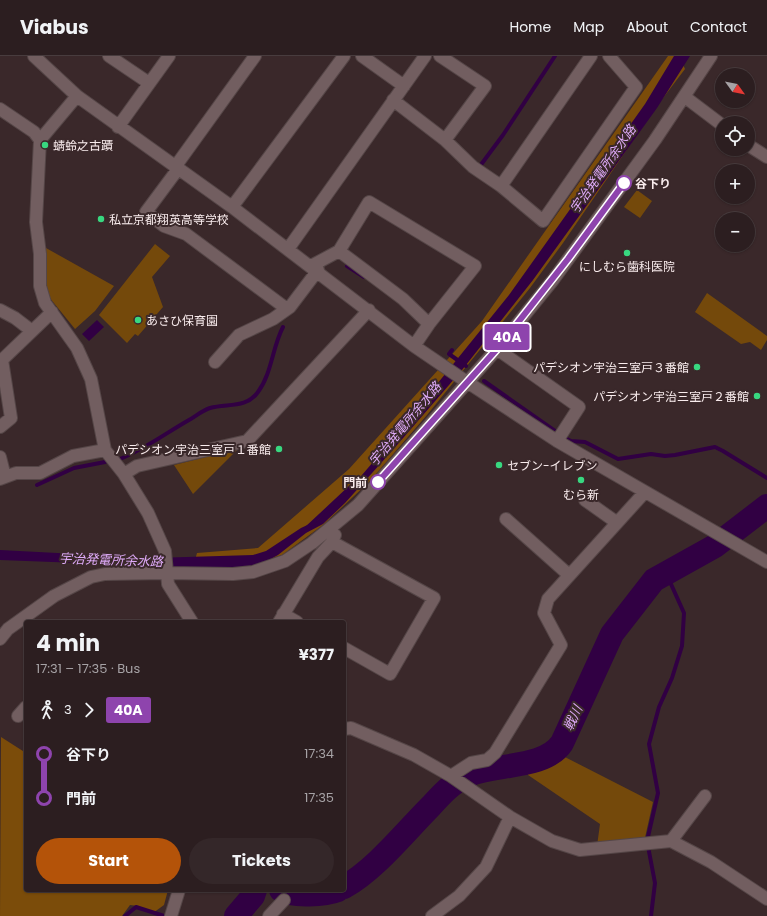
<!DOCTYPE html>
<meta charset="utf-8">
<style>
:root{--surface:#2c1e20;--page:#342729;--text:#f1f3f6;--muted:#a6a2a5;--line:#483c3e;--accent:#b45309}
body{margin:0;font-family:Poppins,"Noto Sans JP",sans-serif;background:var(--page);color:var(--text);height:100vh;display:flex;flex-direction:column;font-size:15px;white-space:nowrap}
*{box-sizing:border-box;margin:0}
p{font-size:13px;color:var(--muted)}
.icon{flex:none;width:22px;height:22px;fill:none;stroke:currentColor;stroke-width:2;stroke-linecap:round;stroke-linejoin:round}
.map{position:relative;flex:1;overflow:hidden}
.details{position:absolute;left:24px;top:564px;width:322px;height:272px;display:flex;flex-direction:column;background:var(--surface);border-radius:4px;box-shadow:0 1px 3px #0004,0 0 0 1px var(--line)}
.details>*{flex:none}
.badge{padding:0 8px;border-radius:3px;font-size:14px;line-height:26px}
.needle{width:26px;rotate:123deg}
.controls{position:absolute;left:715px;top:12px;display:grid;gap:8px}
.controls a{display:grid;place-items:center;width:40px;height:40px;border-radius:50%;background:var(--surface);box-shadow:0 1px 3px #0004,0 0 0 1px var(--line);font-size:20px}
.map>.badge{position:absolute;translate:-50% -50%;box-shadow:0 0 0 2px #fff}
.legs{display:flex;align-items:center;gap:6px;height:44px;padding:0 12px;font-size:13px}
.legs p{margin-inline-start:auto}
.summary{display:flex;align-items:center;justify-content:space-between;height:68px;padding:0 12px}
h1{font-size:22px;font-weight:700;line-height:30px}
.button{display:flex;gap:8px;margin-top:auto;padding:8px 12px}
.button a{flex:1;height:46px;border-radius:24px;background:var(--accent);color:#fff;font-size:16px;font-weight:700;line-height:46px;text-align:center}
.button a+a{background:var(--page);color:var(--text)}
ul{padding:0 12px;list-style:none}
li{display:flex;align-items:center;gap:14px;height:44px;font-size:15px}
li i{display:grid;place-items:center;width:6px;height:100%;margin:0 5px;background:currentColor}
li i::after{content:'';width:10px;height:10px;margin:-5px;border:3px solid;border-radius:50%;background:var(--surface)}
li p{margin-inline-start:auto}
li:first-child i{background:linear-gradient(#0000 50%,currentColor 0)}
li:last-child i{background:linear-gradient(currentColor 50%,#0000 0)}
header{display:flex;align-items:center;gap:24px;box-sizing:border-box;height:56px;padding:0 20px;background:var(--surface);border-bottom:1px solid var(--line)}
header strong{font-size:19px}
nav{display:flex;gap:22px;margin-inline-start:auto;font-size:14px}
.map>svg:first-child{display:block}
.green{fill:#74490b}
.forest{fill:#7b4c0a}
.water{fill:#310043}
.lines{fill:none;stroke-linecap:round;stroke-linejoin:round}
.stream{stroke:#310043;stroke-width:4}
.river{stroke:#310043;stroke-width:24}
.minor-casing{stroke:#554647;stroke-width:14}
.minor{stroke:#725e60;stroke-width:12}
.line-1-casing{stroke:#fff;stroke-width:9}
.line-1{stroke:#8e44ad;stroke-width:6}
.poi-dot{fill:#38d880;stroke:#3a282a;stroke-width:1.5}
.stop-1-dot{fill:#fff;stroke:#8e44ad;stroke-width:2}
.labels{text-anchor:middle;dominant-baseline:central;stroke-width:4;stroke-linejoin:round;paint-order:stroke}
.poi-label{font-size:12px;fill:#f9eced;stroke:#3a282a;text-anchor:start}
.stop-label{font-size:12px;font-weight:bold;fill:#f9eced;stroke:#3a282a;text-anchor:start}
.water-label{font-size:13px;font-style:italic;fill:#deaaf8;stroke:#3a282a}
</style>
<header>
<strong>Viabus</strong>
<nav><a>Home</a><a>Map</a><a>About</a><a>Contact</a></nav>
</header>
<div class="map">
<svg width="767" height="860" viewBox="0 0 767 860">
<rect width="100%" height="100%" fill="#3a282a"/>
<!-- green -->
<path class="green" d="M637 134 652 145 640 162 624 151Z
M155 188 170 200 152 221 163 251 138 280 135 278 127 287 99 259Z
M46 192 114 230 95 255 75 273 49 241 46 229Z
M707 237 767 280V284L761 294 750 286 741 288 695 256Z
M238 393 193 438 174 409Z
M559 698 653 746 644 786 597 790 600 768 528 719V709Z"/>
<!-- forest -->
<path class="forest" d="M668 0H679L685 13 654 54 563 187 530 232 427 359 369 426 323 469 282 499 252 508 193 511 197 497 258 492 349 413 482 265Z
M1 681 26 697V834H168L164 849 153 857 138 850 130 849 122 860H0Z"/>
<!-- water -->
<path class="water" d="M674 0H690L657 52 533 224 462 314 391 396 345 447 323 468 306 477 278 499 261 508 235 513 0 504V494L153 502 253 499 266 495 301 472 318 464 356 426 391 385 509 239 645 48Z
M97 264 104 271 89 285 82 278Z"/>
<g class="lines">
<!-- stream -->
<path class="stream" d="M480 110 503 79 555 0
M347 210 364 221
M452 294 449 298 466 310
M484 325 565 382 571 385 585 386 618 403 651 398 665 400 675 399 715 391 723 395 767 422
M120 403C145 393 166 377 189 364 196 360 203 354 210 352 227 347 246 353 258 336 272 317 272 292 283 271
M37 429 74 412 105 406
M308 471 354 428
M125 860 136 851 164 860
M651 860 655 827 647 785 658 737 649 688 659 651 672 622 682 590 684 557 666 517"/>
<!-- river -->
<path class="river" d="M344 831C375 814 406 775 431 750 441 739 452 727 466 720 493 707 544 714 562 687L612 578 654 524 715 490 767 450
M281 834C293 841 325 839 338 834
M236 860 253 840 255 834"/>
<defs>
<path id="minor" d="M34 0 77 40 232 151 414 290 461 322 557 385 767 506
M109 0 149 27
M362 0 404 30
M440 0 485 30 445 84
M685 41 722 69
M393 44 445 84 473 111 501 130 543 165 636 31 609 0
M0 53 34 76 40 84 36 166 40 198V230L45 247 77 292 91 323 105 394 124 418 148 457 165 495 168 528 192 566
M118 71 169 0
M40 84 77 40
M748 89 767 101
M175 111 255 0
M178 113 146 156 164 170 186 178 287 253
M501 130 591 0
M232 151 344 0
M288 193 425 0
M339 195 403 243 429 268
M311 210 339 195 369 146 475 210 429 268 414 290
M0 254 15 262 32 275
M497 293 579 351 557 385
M215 306 239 279 273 263 290 251 318 214
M0 371 11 362 2 304 52 256
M0 401 5 421
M124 418 137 410 247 385 369 254
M0 423 16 417H40L73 400 105 394
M585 444 616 466
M506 463 569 519
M332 486 434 542 390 618 344 592
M283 558 297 566
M279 566 318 501 332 486 335 479
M0 583 8 573 54 540 91 521 105 518 166 517 233 518 253 516 285 505 312 487 358 449 497 293 553 224 655 84 711 0
M18 660 26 651
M344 673 351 672 414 699 451 720 510 761 552 785 580 794 671 785 711 806 767 843
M451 720 471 707 487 704 495 697 561 589 544 557 548 543 645 436
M671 785 705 740
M171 860 179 834
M269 860 284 844
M432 860 459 840 486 811 510 761"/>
</defs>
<!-- minor casing -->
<use href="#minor" class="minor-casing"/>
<!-- minor -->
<use href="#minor" class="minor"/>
</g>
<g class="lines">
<defs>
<path id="line-1" d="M378 426 497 293 568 203 624 127"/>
</defs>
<!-- line-1 casing -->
<use href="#line-1" class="line-1-casing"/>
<!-- line-1 -->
<use href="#line-1" class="line-1"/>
</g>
<!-- markers -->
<g class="poi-dot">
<circle cx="45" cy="89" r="4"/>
<circle cx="101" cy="163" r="4"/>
<circle cx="627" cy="197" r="4"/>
<circle cx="138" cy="264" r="4"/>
<circle cx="697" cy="311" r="4"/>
<circle cx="757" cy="340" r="4"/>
<circle cx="279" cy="393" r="4"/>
<circle cx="499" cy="409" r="4"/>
<circle cx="581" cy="424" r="4"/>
</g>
<g class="stop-1-dot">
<circle cx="624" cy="127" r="7"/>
<circle cx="378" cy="426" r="7"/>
</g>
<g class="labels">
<!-- poi labels -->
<g class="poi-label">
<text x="53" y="89">蜻蛉之古蹟</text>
<text x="109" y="163">私立京都翔英高等学校</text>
<text x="627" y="210" text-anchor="middle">にしむら歯科医院</text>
<text x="146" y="264">あさひ保育園</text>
<text x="689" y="311" text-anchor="end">パデシオン宇治三室戸３番館</text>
<text x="749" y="340" text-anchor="end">パデシオン宇治三室戸２番館</text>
<text x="271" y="393" text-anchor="end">パデシオン宇治三室戸１番館</text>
<text x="507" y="409">セブン-イレブン</text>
<text x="581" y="438" text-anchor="middle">むら新</text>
</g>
<!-- stop labels -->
<g class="stop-label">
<text x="635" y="127">谷下り</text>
<text x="367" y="426" text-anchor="end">門前</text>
</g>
<!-- water labels -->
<g class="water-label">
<text transform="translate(603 113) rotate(-55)">宇治発電所余水路</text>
<text transform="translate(405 368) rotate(-50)">宇治発電所余水路</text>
<text transform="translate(111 504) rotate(2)">宇治発電所余水路</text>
<text transform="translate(573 662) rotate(-65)">戦川</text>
</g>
</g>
</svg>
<div class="controls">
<a><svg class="needle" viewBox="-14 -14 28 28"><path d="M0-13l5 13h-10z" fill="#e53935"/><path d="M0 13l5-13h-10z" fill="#a6a2a5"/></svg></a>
<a><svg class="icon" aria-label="locate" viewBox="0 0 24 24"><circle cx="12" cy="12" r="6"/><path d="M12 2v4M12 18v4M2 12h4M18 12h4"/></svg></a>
<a>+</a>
<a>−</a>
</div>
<b class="badge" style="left:507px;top:281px;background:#8e44ad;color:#fff">40A</b>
<section class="details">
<div class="summary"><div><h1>4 min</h1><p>17:31 – 17:35 · Bus</p></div><b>¥377</b></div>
<div class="legs"><svg class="icon" aria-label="walk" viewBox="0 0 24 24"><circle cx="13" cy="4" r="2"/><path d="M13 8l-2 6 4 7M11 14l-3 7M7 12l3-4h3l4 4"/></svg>3<svg class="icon" aria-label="forward" viewBox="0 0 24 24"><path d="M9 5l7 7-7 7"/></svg><b class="badge" style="background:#8e44ad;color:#fff">40A</b></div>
<ul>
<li><i style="color:#8e44ad"></i><b>谷下り</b><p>17:34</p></li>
<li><i style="color:#8e44ad"></i><b>門前</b><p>17:35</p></li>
</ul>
<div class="button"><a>Start</a><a>Tickets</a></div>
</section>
</div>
